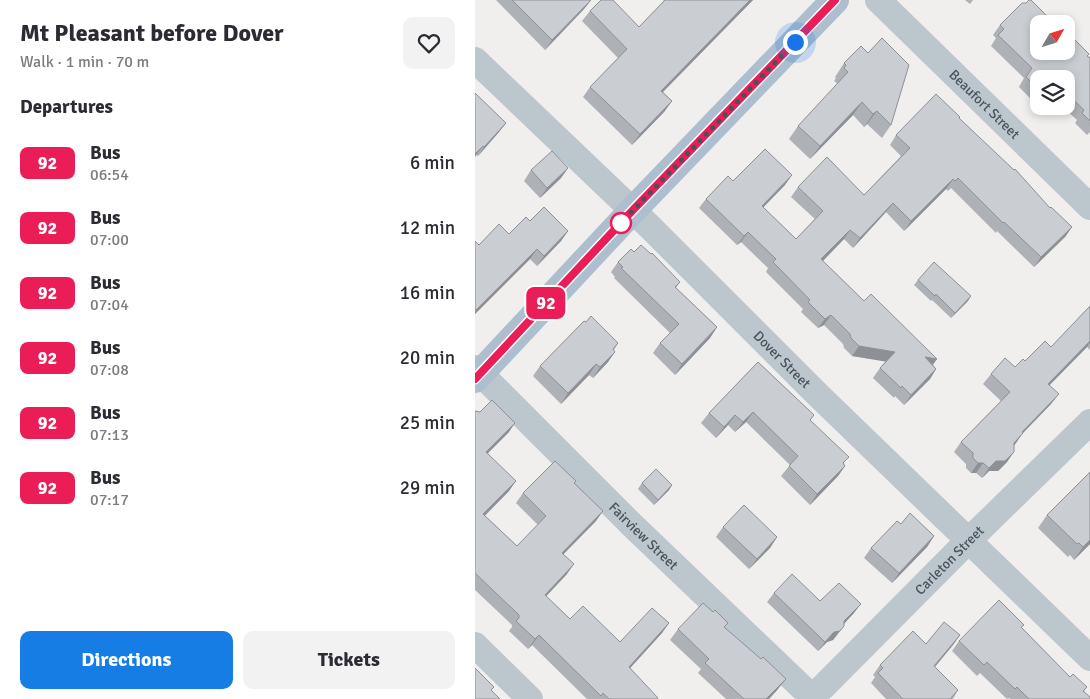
<!DOCTYPE html>
<meta charset="utf-8">
<style>
:root{--surface:#fff;--page:#f2f2f3;--text:#2b2b33;--muted:#7c7c81;--accent:#157de3}
body{margin:0;font-family:Signika,sans-serif;background:var(--page);color:var(--text);height:100vh;display:flex;flex-direction:column;font-size:19px;white-space:nowrap}
*{box-sizing:border-box;margin:0}
p{font-size:16px;color:var(--muted)}
.icon{flex:none;width:28px;height:28px;fill:none;stroke:currentColor;stroke-width:2;stroke-linecap:round;stroke-linejoin:round}
.map{position:relative;flex:1;overflow:hidden}
.side{display:flex;flex-direction:column;background:var(--surface);width:475px}
.side>*{flex:none}
.badge{padding:0 10px;border-radius:8px;font-size:18px;line-height:32px}
.needle{width:32px;rotate:51deg}
.tools{position:absolute;left:555px;top:15px;display:grid;gap:10px}
.tools a{display:grid;place-items:center;width:45px;height:45px;border-radius:10px;background:var(--surface);box-shadow:0 2px 8px #0003;font-size:25px}
.you{position:absolute;width:25px;height:25px;margin:-12px;border:4px solid #fff;border-radius:50%;background:#1a73e8;box-shadow:0 0 0 8px #1a73e833}
.map>.badge{position:absolute;translate:-50% -50%;box-shadow:0 0 0 2px #fff}
h2{padding:0 20px;font-size:19px;line-height:45px}
.round{display:grid;place-items:center;flex:none;width:52px;height:52px;border-radius:10px;background:var(--page)}
.overview{display:flex;align-items:center;justify-content:space-between;height:85px;padding:0 20px}
h1{font-size:24px;font-weight:700;line-height:38px}
.primary-button{display:flex;gap:10px;margin-top:auto;padding:10px 20px}
.primary-button a{flex:1;height:58px;border-radius:10px;background:var(--accent);color:#fff;font-size:20px;font-weight:700;line-height:58px;text-align:center}
.primary-button a+a{background:var(--page);color:var(--text)}
ul{padding:0;list-style:none}
li{display:flex;align-items:center;gap:15px;height:65px;padding:0 20px}
li div{flex:1}
li b{display:block;font-size:19px}
li em{font-style:normal}
li .badge{min-width:55px;font-weight:700;text-align:center}
main{display:flex;flex:1;min-height:0}
.map>svg:first-child{display:block}
.lines{fill:none;stroke-linecap:round;stroke-linejoin:round}
.minor{stroke:#bcc6cd;stroke-width:26}
.major{stroke:#adbfce;stroke-width:28}
.wall{fill:#aeb1b5}
.shaded-wall{fill:#8d9094}
.building{fill:#caced3;stroke:#8d9094}
.line-casing{stroke:#fff;stroke-width:11}
.line{stroke:#ea1d57;stroke-width:8}
.walk{stroke:#46535c;stroke-width:5;stroke-dasharray:0 9}
.stop-dot{fill:#fff;stroke:#ea1d57;stroke-width:2.5}
.labels{text-anchor:middle;dominant-baseline:central;stroke-width:4;stroke-linejoin:round;paint-order:stroke}
.street-label{font-size:14px;fill:#46535c;stroke:#fff}
</style>
<main>
<section class="side">
<div class="overview"><div><h1>Mt Pleasant before Dover</h1><p>Walk · 1 min · 70 m</p></div><a class="round"><svg class="icon" aria-label="heart" viewBox="0 0 24 24"><path d="M12 20l-8-8c-3-5 5-10 8-4 3-6 11-1 8 4z"/></svg></a></div>
<h2>Departures</h2>
<ul>
<li><span class="badge" style="background:#ea1d57;color:#fff">92</span><div><b>Bus</b><p>06:54</p></div><em>6 min</em></li>
<li><span class="badge" style="background:#ea1d57;color:#fff">92</span><div><b>Bus</b><p>07:00</p></div><em>12 min</em></li>
<li><span class="badge" style="background:#ea1d57;color:#fff">92</span><div><b>Bus</b><p>07:04</p></div><em>16 min</em></li>
<li><span class="badge" style="background:#ea1d57;color:#fff">92</span><div><b>Bus</b><p>07:08</p></div><em>20 min</em></li>
<li><span class="badge" style="background:#ea1d57;color:#fff">92</span><div><b>Bus</b><p>07:13</p></div><em>25 min</em></li>
<li><span class="badge" style="background:#ea1d57;color:#fff">92</span><div><b>Bus</b><p>07:17</p></div><em>29 min</em></li>
</ul>
<div class="primary-button"><a>Directions</a><a>Tickets</a></div>
</section>
<div class="map">
<svg width="615" height="699" viewBox="0 0 615 699">
<rect width="100%" height="100%" fill="#f1eeee"/>
<g class="lines">
<!-- minor -->
<g class="minor">
<path id="s1" d="M403 0 615 207"/>
<path id="s2" d="M0 60 174 226 341 393 615 658"/>
<path id="s3" d="M0 368 157 525 339 699"/>
<path d="M0 645 55 699"/>
<path id="s4" d="M336 699 494 540 615 422"/>
</g>
<!-- major -->
<path class="major" d="M0 379 157 211 360 0"/>
</g>
<!-- wall -->
<path class="wall" d="M21 0H116L109 9 70 50Z
M188 0H278L188 92 197 101 189 112 157 145 108 97 115 87 143 58 107 21 115 11 164 27 189 1Z
M490 0H498L495 4Z
M525 25 613 56 615 58V132L612 135 600 123 602 120 587 106H591V79H564V105L558 99 557 100 544 87 549 78 516 46 521 38 518 35Z
M386 46 416 125 407 138 392 124 389 127 378 115 335 159 314 139 323 126 363 84 359 81 361 78 360 77 369 63Z
M0 93 31 123 24 132 3 156 1 155 0 157Z
M484 118 575 208 597 227 590 237 559 267 522 231 521 233 476 188 473 191 471 189 429 231 411 212 378 248 369 239 348 261 389 301 462 359 458 365 461 369 455 379 429 405 420 396 419 398 398 378 405 368 411 361 377 356 369 348 368 344 349 325 343 328 326 312 328 309 291 272 293 268 266 242 262 245 224 208 231 199 258 181 310 185 288 207 321 239 340 219 316 197 323 187 389 195 426 156 415 145 421 135Z
M93 168 86 178 65 198 49 181 56 170Z
M55 221 93 231 86 241 62 266 55 259 0 314V241L4 245 34 234Z
M159 252 205 282 201 288 242 327 235 338 200 375 178 353 185 343 195 333 139 278 140 277 136 272 143 262Z
M443 280 493 301 476 318 457 300 456 301 439 285Z
M615 306V350L612 347 574 385 576 404 547 434 539 446 532 462 523 471H514L507 478 501 473H496L491 468V464L479 452 486 442 526 401 508 384 516 374 540 367 576 347Z
M143 343 139 350 133 362 118 378 114 375 86 404 58 376 65 366Z
M283 362 339 415 335 420 370 466 363 476 335 505 306 476 315 465 271 422 260 432 253 425 241 438 226 423 234 413Z
M0 411 34 432 13 453 34 491 10 516 42 546 63 525 41 503 48 493 99 483 121 521 88 554 92 574 71 596 95 619 145 642 194 623 187 633 155 668 182 699H112L57 645 53 649 34 631 37 627V625L0 590Z
M615 472V544L599 560 595 555 593 557 563 528 572 515Z
M167 483 197 485 194 490 179 505 163 489Z
M426 524 459 536 452 547 417 583 389 558 396 548Z
M248 527 302 537 295 548 274 569 241 537Z
M299 593 345 601 379 613 369 624 362 635 358 640 352 642 343 651 292 602Z
M250 627 303 689 294 699H251L223 673 226 669 195 640 203 629Z
M547 628 595 677 612 687 609 691 615 699H536L534 698 532 699 505 673 502 676 477 651 484 641Z
M485 635 478 645 460 667 483 690 478 699H411L396 683 400 677 398 675 405 665 451 644Z"/>
<!-- shaded-wall -->
<path class="shaded-wall" d="M116 0 109 9 70 50 77 40Z
M275 0H278L179 101 186 91Z
M197 101 189 112 157 145 165 134Z
M387 102 378 115 335 159 345 146Z
M402 111 392 124 389 127 398 114Z
M31 123 24 132 3 156 9 147Z
M8 146 1 155 0 157V154Z
M93 168 86 178 65 198 72 188Z
M317 175 310 185 280 216 287 206Z
M478 179 471 189 429 231 436 221Z
M418 203 411 212 378 248 385 238Z
M597 227 590 237 559 267 566 257Z
M375 230 369 239 340 269 346 259Z
M93 231 86 241 62 266 69 256Z
M273 232 266 242 262 245 269 236Z
M62 249 55 259 0 314V312L1 310Z
M496 296 493 301 476 318 480 313Z
M356 315 349 325 343 328 350 319Z
M242 327 235 338 200 375 207 364Z
M615 341V342L612 347 566 394 573 384Z
M384 346 420 352 413 362 377 356Z
M140 352 133 362 118 378 125 367Z
M450 357 462 359 455 368Z
M121 364 114 375 86 404 93 393Z
M461 369 455 379 429 405 436 395Z
M584 394 576 404 547 434 541 443 532 453 547 432Z
M278 412 271 422 260 432 268 422Z
M260 415 253 425 241 438 249 427Z
M40 423 34 432 4 462 11 452Z
M539 452 532 462 523 471H514L507 478 514 468 521 461Z
M503 463H508L501 473H496Z
M370 466 363 476 335 505 342 494Z
M41 481 34 491 1 524 8 514Z
M197 485 194 490 179 505 183 500Z
M128 511 121 521 80 563 87 553Z
M459 536 452 547 417 583 424 573Z
M302 537 295 548 274 569 282 559Z
M615 540V544L599 560 608 547Z
M99 564 92 574 63 605 70 595Z
M386 604 379 613 362 631 369 621Z
M194 623 187 633 147 677 154 667Z
M369 626 358 640 352 642 343 651 350 642 359 632Z
M64 635 57 645 53 649 60 639Z
M485 635 478 645 452 676 459 666Z
M311 679 303 689 294 699H291Z"/>
<!-- building -->
<path class="building" d="M37 0H116L77 40Z
M126 0H138L164 27 190 0H275L186 91 197 101 165 134 115 87 152 49 115 11Z
M554 0H556L580 24H564V51H591V32H592L614 54 612 56 615 58V121L607 113 609 110 591 93V79H564V90L551 77 557 68 523 35 529 29 525 25 547 3H551Z
M407 38 434 65 416 125 402 111 398 114 387 102 345 146 323 126 373 72 369 68 371 65 369 63 386 46 393 53Z
M0 93 31 123 9 147 8 146 0 154Z
M461 94 485 117 484 118 539 170 540 169 575 208 576 207 597 227 566 257 529 222 528 223 483 178 480 181 478 179 436 221 418 203 385 238 375 230 346 259 389 301 396 294 462 359 450 357 461 369 436 395 427 386 426 388 405 368 420 352 384 346 376 338 375 334 356 315 350 319 333 302 335 300 298 262 301 259 273 232 269 236 231 199 253 176 258 181 290 149 317 175 287 206 321 239 348 211 323 187 352 157 389 195 435 148 421 135Z
M77 151 93 168 72 188 56 170Z
M69 207 93 231 69 256 62 249 1 310 0 309V241L4 245 24 224 34 234 51 217 55 221Z
M166 245 176 254 177 253 205 282 200 287 242 327 207 364 185 343 204 324 146 268 148 267 143 262 156 249 159 252Z
M459 262 496 296 480 313 461 294 460 296 443 280Z
M615 306V341L573 384 584 394 547 432 548 433 539 443V452L530 461H521L514 468 508 463H503L498 458V453L486 442 535 392 516 374 530 358 540 367 548 359 550 361 570 341 576 347Z
M116 316 143 343 138 349 140 352 125 367 121 364 93 393 65 366 109 321 111 322Z
M283 362 339 415 335 420 374 457 368 463 370 466 342 494 314 466 323 456 278 412 268 422 260 415 249 427 234 413Z
M17 400 40 423 11 452 41 481 8 514 42 546 71 516 48 493 80 461 101 481 99 483 128 511 87 553 99 564 70 595 95 619 108 606 145 642 177 608 194 623 154 667 183 698 182 699H134L128 693 126 696 64 635 60 639 41 621 44 618V615L0 573V411L5 412Z
M181 469 197 485 183 500 167 483Z
M615 472V540L608 547 604 543 602 544 572 515Z
M269 505 302 537 282 559 248 527Z
M435 513 459 536 424 573 396 548 422 521 426 524Z
M317 574 345 601 364 583 386 604 369 621V626L365 631 359 632 350 642 299 593Z
M524 600 549 625 546 627 595 677 598 674 612 687 608 691 615 697V699H554L542 687 540 689 512 662 509 665 484 641Z
M228 603 238 612 240 610 253 623 249 627 286 659 288 657 311 679 291 699H269L230 663 234 659 203 629Z
M469 622 485 635 459 666 483 690 475 699H428L403 673 408 668 405 665 438 631 451 644Z
M0 668 19 687 16 690 25 699H0Z"/>
<g class="lines">
<defs>
<path id="line" d="M0 379 157 211 360 0"/>
</defs>
<!-- line casing -->
<use href="#line" class="line-casing"/>
<!-- line -->
<use href="#line" class="line"/>
<!-- walk -->
<path class="walk" d="M146 223 145 224 320 42"/>
</g>
<!-- markers -->
<circle class="stop-dot" cx="146" cy="223" r="10"/>
<g class="labels">
<!-- street labels -->
<g class="street-label">
<text stroke="none"><textPath href="#s1" startOffset="149">Beaufort Street</textPath></text>
<text stroke="none"><textPath href="#s2" startOffset="429">Dover Street</textPath></text>
<text stroke="none"><textPath href="#s3" startOffset="238">Fairview Street</textPath></text>
<text stroke="none"><textPath href="#s4" startOffset="196">Carleton Street</textPath></text>
</g>
</g>
</svg>
<div class="tools">
<a><svg class="needle" viewBox="-14 -14 28 28"><path d="M0-13l5 13h-10z" fill="#e53935"/><path d="M0 13l5-13h-10z" fill="#7c7c81"/></svg></a>
<a><svg class="icon" aria-label="layers" viewBox="0 0 24 24"><path d="M12 4l9 5-9 5-9-5zM3 14l9 5 9-5"/></svg></a>
</div>
<div class="you" style="left:320px;top:42px"></div>
<b class="badge" style="left:71px;top:303px;background:#ea1d57;color:#fff">92</b>
</div>
</main>
